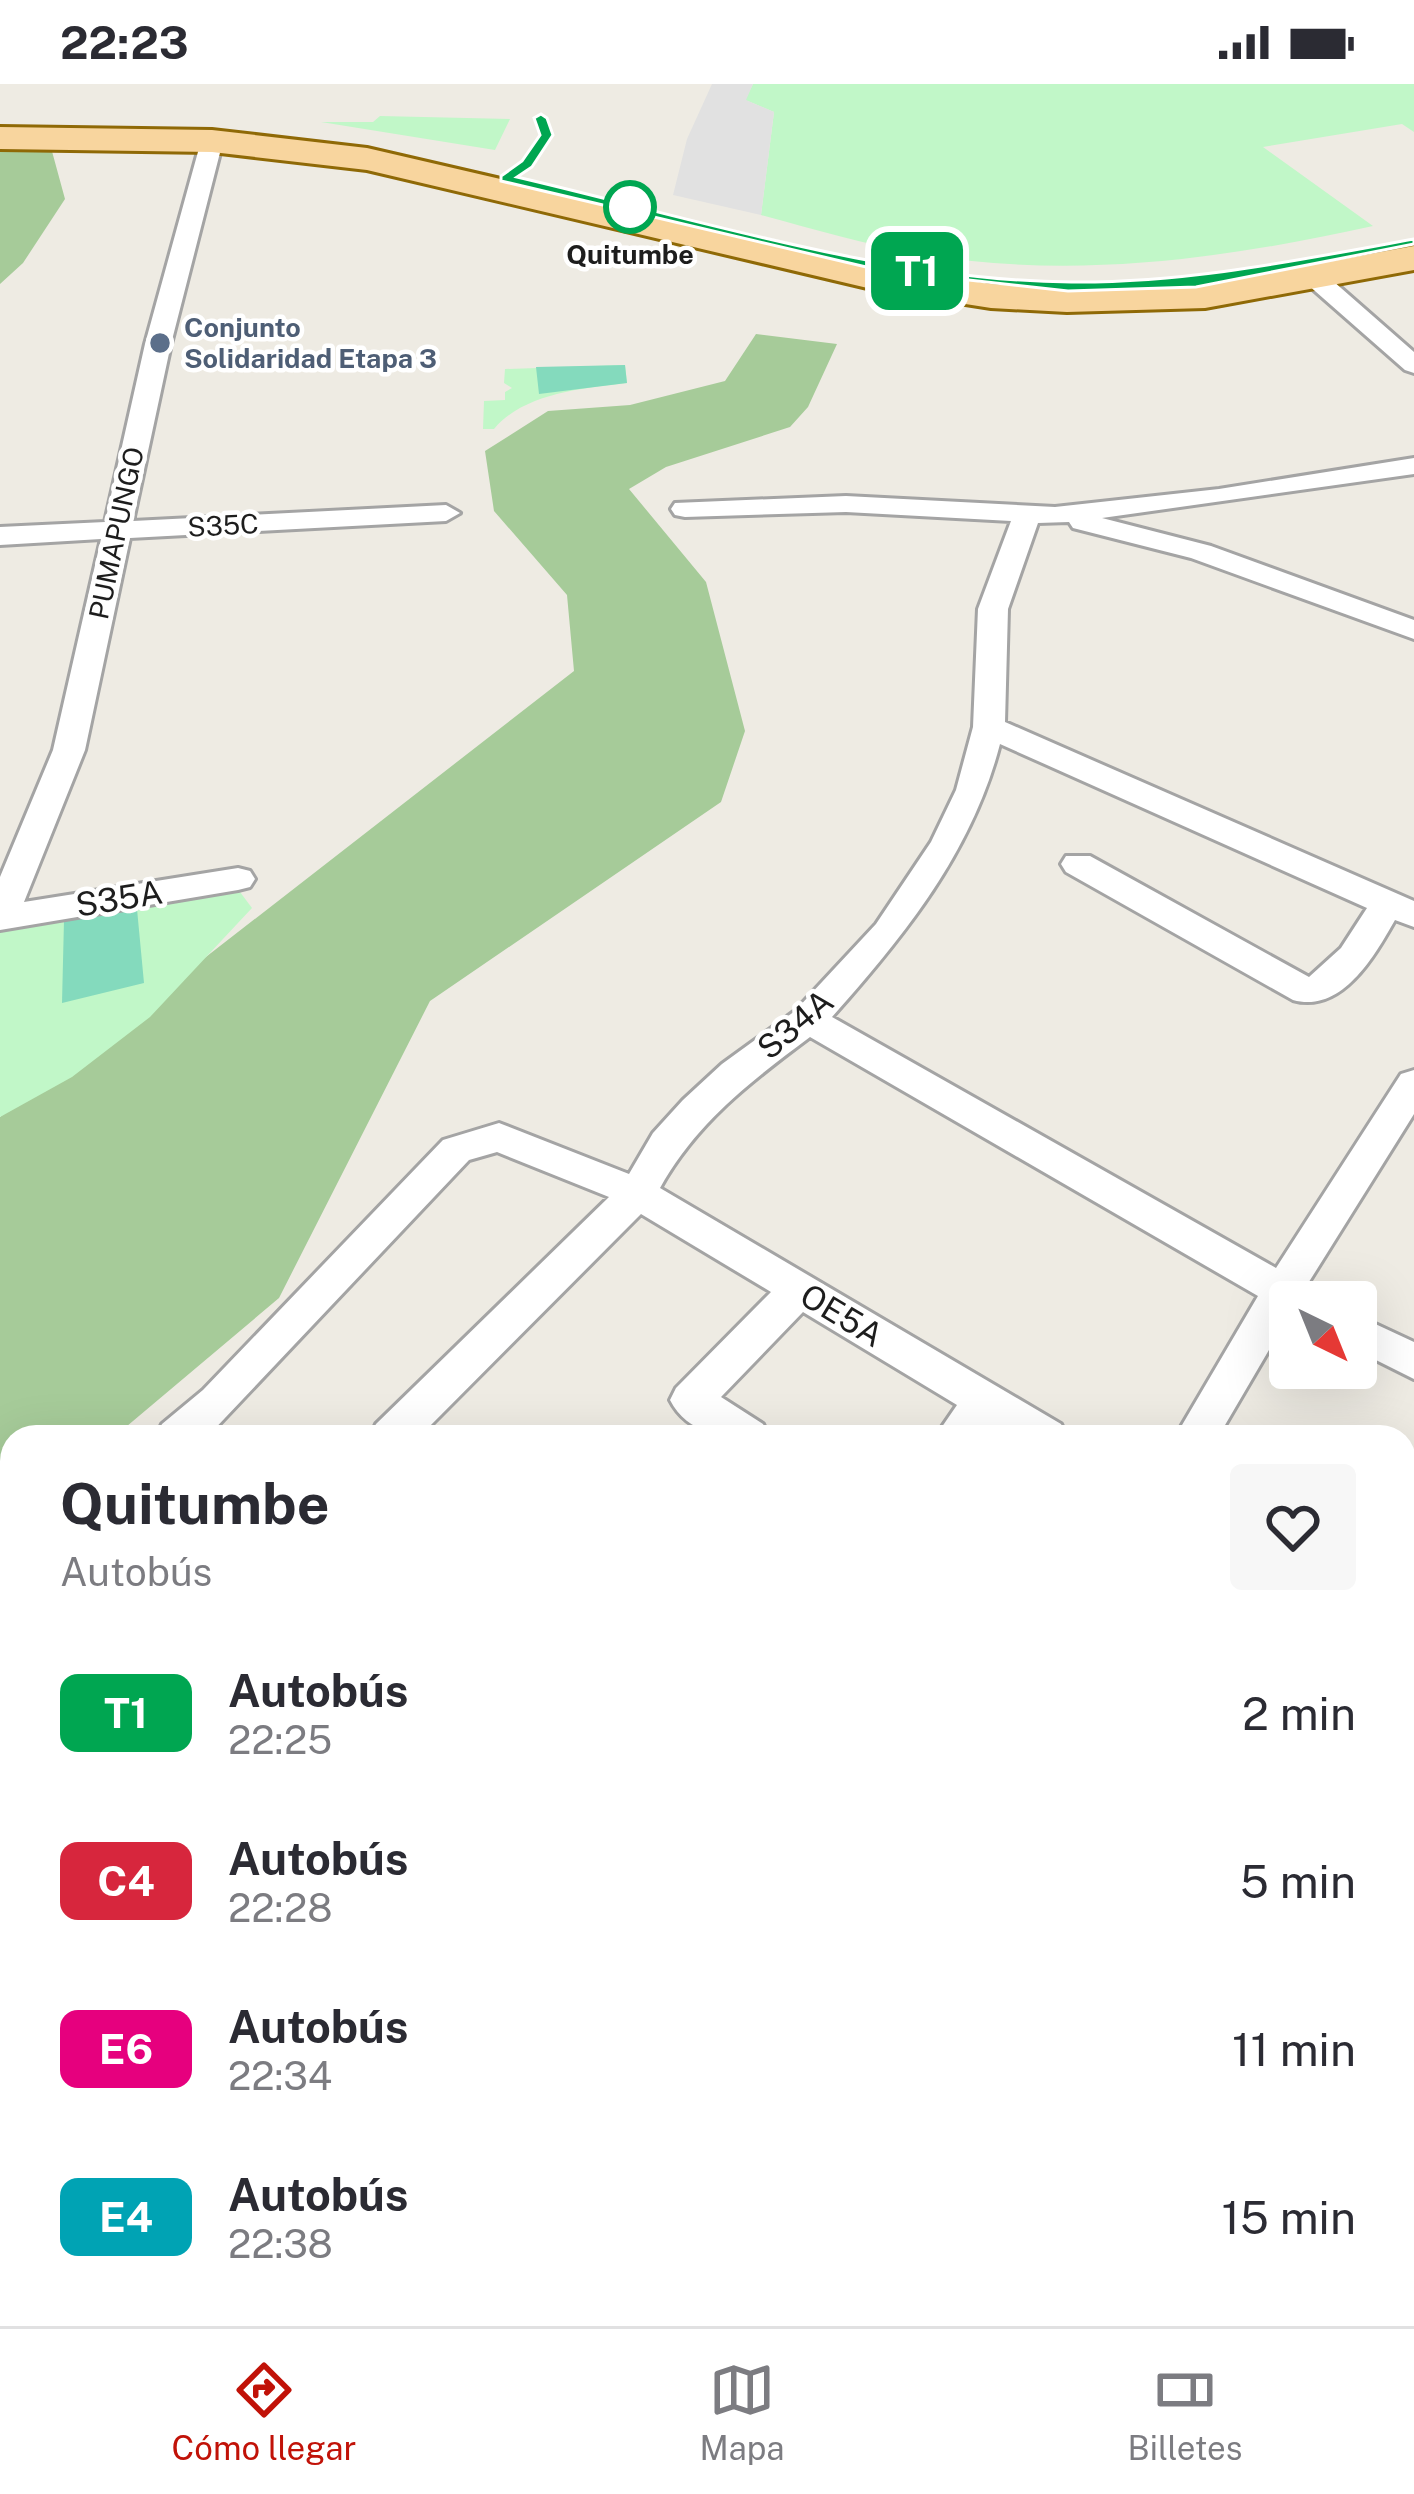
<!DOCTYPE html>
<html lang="es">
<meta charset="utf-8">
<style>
:root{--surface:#fff;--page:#f7f7f7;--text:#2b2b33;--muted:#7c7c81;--line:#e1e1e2;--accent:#c11208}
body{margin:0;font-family:"Public Sans",sans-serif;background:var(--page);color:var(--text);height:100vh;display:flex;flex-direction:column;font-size:45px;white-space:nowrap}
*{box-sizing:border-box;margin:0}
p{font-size:39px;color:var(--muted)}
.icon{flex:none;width:66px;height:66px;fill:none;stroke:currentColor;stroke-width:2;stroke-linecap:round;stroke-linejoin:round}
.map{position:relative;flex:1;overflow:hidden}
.panel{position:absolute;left:0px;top:1341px;width:1416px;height:903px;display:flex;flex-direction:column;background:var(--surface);border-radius:36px 36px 0 0;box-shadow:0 12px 48px #0002}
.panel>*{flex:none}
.badge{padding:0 24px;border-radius:18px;font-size:42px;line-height:78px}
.needle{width:78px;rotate:137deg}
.buttons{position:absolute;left:1269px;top:1197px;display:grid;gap:24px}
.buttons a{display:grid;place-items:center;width:108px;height:108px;border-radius:12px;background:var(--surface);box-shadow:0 12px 48px #0002;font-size:60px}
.map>.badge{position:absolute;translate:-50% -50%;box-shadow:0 0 0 6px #fff}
.round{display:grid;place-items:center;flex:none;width:126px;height:126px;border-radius:12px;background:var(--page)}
.head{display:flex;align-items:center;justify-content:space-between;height:204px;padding:0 60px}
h1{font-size:57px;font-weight:700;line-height:90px}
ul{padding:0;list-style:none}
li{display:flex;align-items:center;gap:36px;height:168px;padding:0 60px}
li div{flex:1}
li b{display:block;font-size:45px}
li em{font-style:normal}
li .badge{min-width:132px;font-weight:700;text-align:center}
.status{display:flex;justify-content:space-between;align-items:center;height:84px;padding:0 60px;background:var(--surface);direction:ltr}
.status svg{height:33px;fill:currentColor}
.dock{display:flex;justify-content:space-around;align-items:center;height:168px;border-top:3px solid var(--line);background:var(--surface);font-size:33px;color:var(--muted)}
.dock a{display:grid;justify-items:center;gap:6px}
.dock .selected{color:var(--accent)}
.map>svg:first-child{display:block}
.forest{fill:#a6cb99}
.park{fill:#c1f7c8}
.pitch{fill:#84dabd}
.parking{fill:#e1e1e1}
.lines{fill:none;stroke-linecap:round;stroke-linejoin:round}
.street-casing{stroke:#a4a4a4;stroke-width:6}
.primary-casing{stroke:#8f6906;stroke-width:6}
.street{fill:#fff;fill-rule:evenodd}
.primary{fill:#f8d59e;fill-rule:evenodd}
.shaded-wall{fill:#88827d}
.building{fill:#c2bab3;stroke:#88827d;stroke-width:3}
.line{fill:#00a651;stroke:#fff;stroke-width:3}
.stop-dot{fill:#fff;stroke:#00a651;stroke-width:6}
.service-dot{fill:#5c6f8a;stroke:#fff;stroke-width:4.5}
.labels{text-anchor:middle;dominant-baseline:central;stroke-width:9;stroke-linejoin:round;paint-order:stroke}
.far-stop-label{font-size:27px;font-weight:bold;fill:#1d1d1d;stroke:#fff}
.far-service-label{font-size:27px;font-weight:bold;fill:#4e5e75;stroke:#fff;text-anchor:start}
.far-street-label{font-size:27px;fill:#1d1d1d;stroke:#fff}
.street-label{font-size:33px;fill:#1d1d1d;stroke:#fff}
</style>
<div class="status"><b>22:23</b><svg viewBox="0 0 49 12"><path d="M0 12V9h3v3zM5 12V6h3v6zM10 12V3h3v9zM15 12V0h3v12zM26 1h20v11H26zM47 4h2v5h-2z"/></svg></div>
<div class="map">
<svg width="1414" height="2242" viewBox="0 0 1414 2242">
<rect width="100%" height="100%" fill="#eeebe3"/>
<!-- forest -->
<path class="forest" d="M50 60 65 115 23 179 0 200V62Z
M756 250 837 260 808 323 790 343 666 383 629 405 706 498 745 647 721 718 430 917 279 1214 114 1353H12V1427L0 1435V1033L574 587 567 511 494 427 485 367 548 327 630 321 725 297Z"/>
<!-- park -->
<path class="park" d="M753 0H1414V48L1402 40 1263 63 1373 142C1224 175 1073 196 920 170 867 161 813 145 761 131L774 28 745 16Z
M380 32 510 35 495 66 321 38H373Z
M625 281 627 299C584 304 524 309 494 345H483L484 317 505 316V308L512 304 504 299 505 285Z
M240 808 252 824 150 933 72 993 0 1033V846Z"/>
<!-- pitch -->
<path class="pitch" d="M625 281 627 299 539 310 536 283Z
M137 825 144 899 62 919 64 836Z"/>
<!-- parking -->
<path class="parking" d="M712 0H753L746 16 774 28 761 131 673 111 687 55Z"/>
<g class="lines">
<defs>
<path id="street" d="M212 50 223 57 171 260 133 437 446 421 460 429 446 437 130 454 85 666 24 818 238 784 250 787 255 795 250 803 238 806 0 846V793L53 666 101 455 0 461V443L105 438 145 260 201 57Z
M1316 188 1325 190 1414 268V289L1405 286 1307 200V190Z
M1414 374V390L1102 434 1211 462 1414 536V555L1191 474 1073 444 1069 438 1038 439 1008 525 1005 638 1414 817V843L1395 836C1375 871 1342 930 1293 916L1066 788 1061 780 1066 772H1090L1309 893 1341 864 1367 824 1000 660C972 768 905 851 832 933L1276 1184 1401 990 1414 986V1030L1307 1201 1322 1218H1290V1230L1218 1353H1175L1258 1212 810 953C751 997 696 1039 660 1104L1061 1340 1067 1353H1010L991 1341 981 1353H935L957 1321 803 1228 721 1313 763 1340 769 1353C732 1353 690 1355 670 1316L676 1304 771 1208 641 1130 419 1353H370L376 1340 609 1113 497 1068 469 1076 207 1353H156L162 1340 203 1306 443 1056 499 1039 629 1090 653 1049 683 1016 722 980 795 927 876 840 931 758 956 706 973 643 978 525 1011 437 846 428 685 433 675 431 671 425 675 419 846 412 1055 423 1219 405Z
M1356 1231 1414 1258V1295L1356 1266Z
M12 1514V1570L0 1575V1518Z
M1404 1541 1414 1545V1644L1404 1648V1592L1414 1589 1404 1585Z
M1404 1751 1414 1755V1805L1404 1801Z
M12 1957V2040L0 2044V1962Z
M1404 2110 1414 2114V2171L1404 2167Z
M515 2232H575L571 2242H511Z
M1007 2232H1065L1061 2242H1003Z
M1129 2232H1194L1198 2242H1133Z"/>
<path id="primary" d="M0 43 212 46 367 64 876 182 991 200 1067 204 1205 200 1414 162V186L1205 224 1067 228 991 224 876 206 367 86 212 68 0 65Z"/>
</defs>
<!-- street casing -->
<use href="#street" class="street-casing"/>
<!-- primary casing -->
<use href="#primary" class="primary-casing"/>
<!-- street -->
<use href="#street" class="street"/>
<!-- primary -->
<use href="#primary" class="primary"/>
</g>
<!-- shaded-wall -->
<path class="shaded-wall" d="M443 2232H469L462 2242H435Z"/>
<!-- building -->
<path class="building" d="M359 2232H443L435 2242H352Z"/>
<!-- line -->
<path class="line" d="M541 30 547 34 553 51 532 83 517 93C693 134 890 197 1071 198 1189 199 1298 176 1414 155V160L1196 203 1068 207 879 186 501 97V92L522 77 540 51 534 34Z"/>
<!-- markers -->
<circle class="stop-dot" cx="630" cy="123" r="24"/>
<circle class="service-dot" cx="160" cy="259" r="12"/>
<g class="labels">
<!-- far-stop labels -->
<g class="far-stop-label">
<text x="630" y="170">Quitumbe</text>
</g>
<!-- far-service labels -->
<g class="far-service-label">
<text x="184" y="243">Conjunto<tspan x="184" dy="31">Solidaridad Etapa 3</tspan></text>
</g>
<!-- far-street labels -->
<g class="far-street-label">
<text transform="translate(223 441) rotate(-3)">S35C</text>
<text transform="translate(116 449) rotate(-78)">PUMAPUNGO</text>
</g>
<!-- street labels -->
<g class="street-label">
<text transform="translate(119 814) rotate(-9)">S35A</text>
<text transform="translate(795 940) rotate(-40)">S34A</text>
<text transform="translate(842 1231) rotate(31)">OE5A</text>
</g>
</g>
</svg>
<div class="buttons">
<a><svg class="needle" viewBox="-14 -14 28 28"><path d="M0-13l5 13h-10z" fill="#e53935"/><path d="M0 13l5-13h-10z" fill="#7c7c81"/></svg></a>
</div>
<b class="badge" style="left:917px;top:187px;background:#00a651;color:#fff">T1</b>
<section class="panel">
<div class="head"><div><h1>Quitumbe</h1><p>Autobús</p></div><a class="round"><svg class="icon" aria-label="heart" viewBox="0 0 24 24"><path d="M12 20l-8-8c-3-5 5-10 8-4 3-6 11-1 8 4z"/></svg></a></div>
<ul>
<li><span class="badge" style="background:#00a651;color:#fff">T1</span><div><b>Autobús</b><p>22:25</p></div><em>2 min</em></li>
<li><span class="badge" style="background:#d7263d;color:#fff">C4</span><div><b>Autobús</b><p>22:28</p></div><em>5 min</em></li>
<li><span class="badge" style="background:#e6007e;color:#fff">E6</span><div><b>Autobús</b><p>22:34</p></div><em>11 min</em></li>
<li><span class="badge" style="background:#00a3b4;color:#fff">E4</span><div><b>Autobús</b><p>22:38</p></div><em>15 min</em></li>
</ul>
</section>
</div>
<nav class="dock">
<a class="selected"><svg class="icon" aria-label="directions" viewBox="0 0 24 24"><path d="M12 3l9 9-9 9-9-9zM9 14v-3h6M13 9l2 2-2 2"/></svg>Cómo llegar</a>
<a><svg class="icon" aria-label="map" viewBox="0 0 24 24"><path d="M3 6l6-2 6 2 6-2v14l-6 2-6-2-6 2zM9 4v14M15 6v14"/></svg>Mapa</a>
<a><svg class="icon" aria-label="tickets" viewBox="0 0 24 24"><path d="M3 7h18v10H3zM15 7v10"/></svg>Billetes</a>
</nav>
